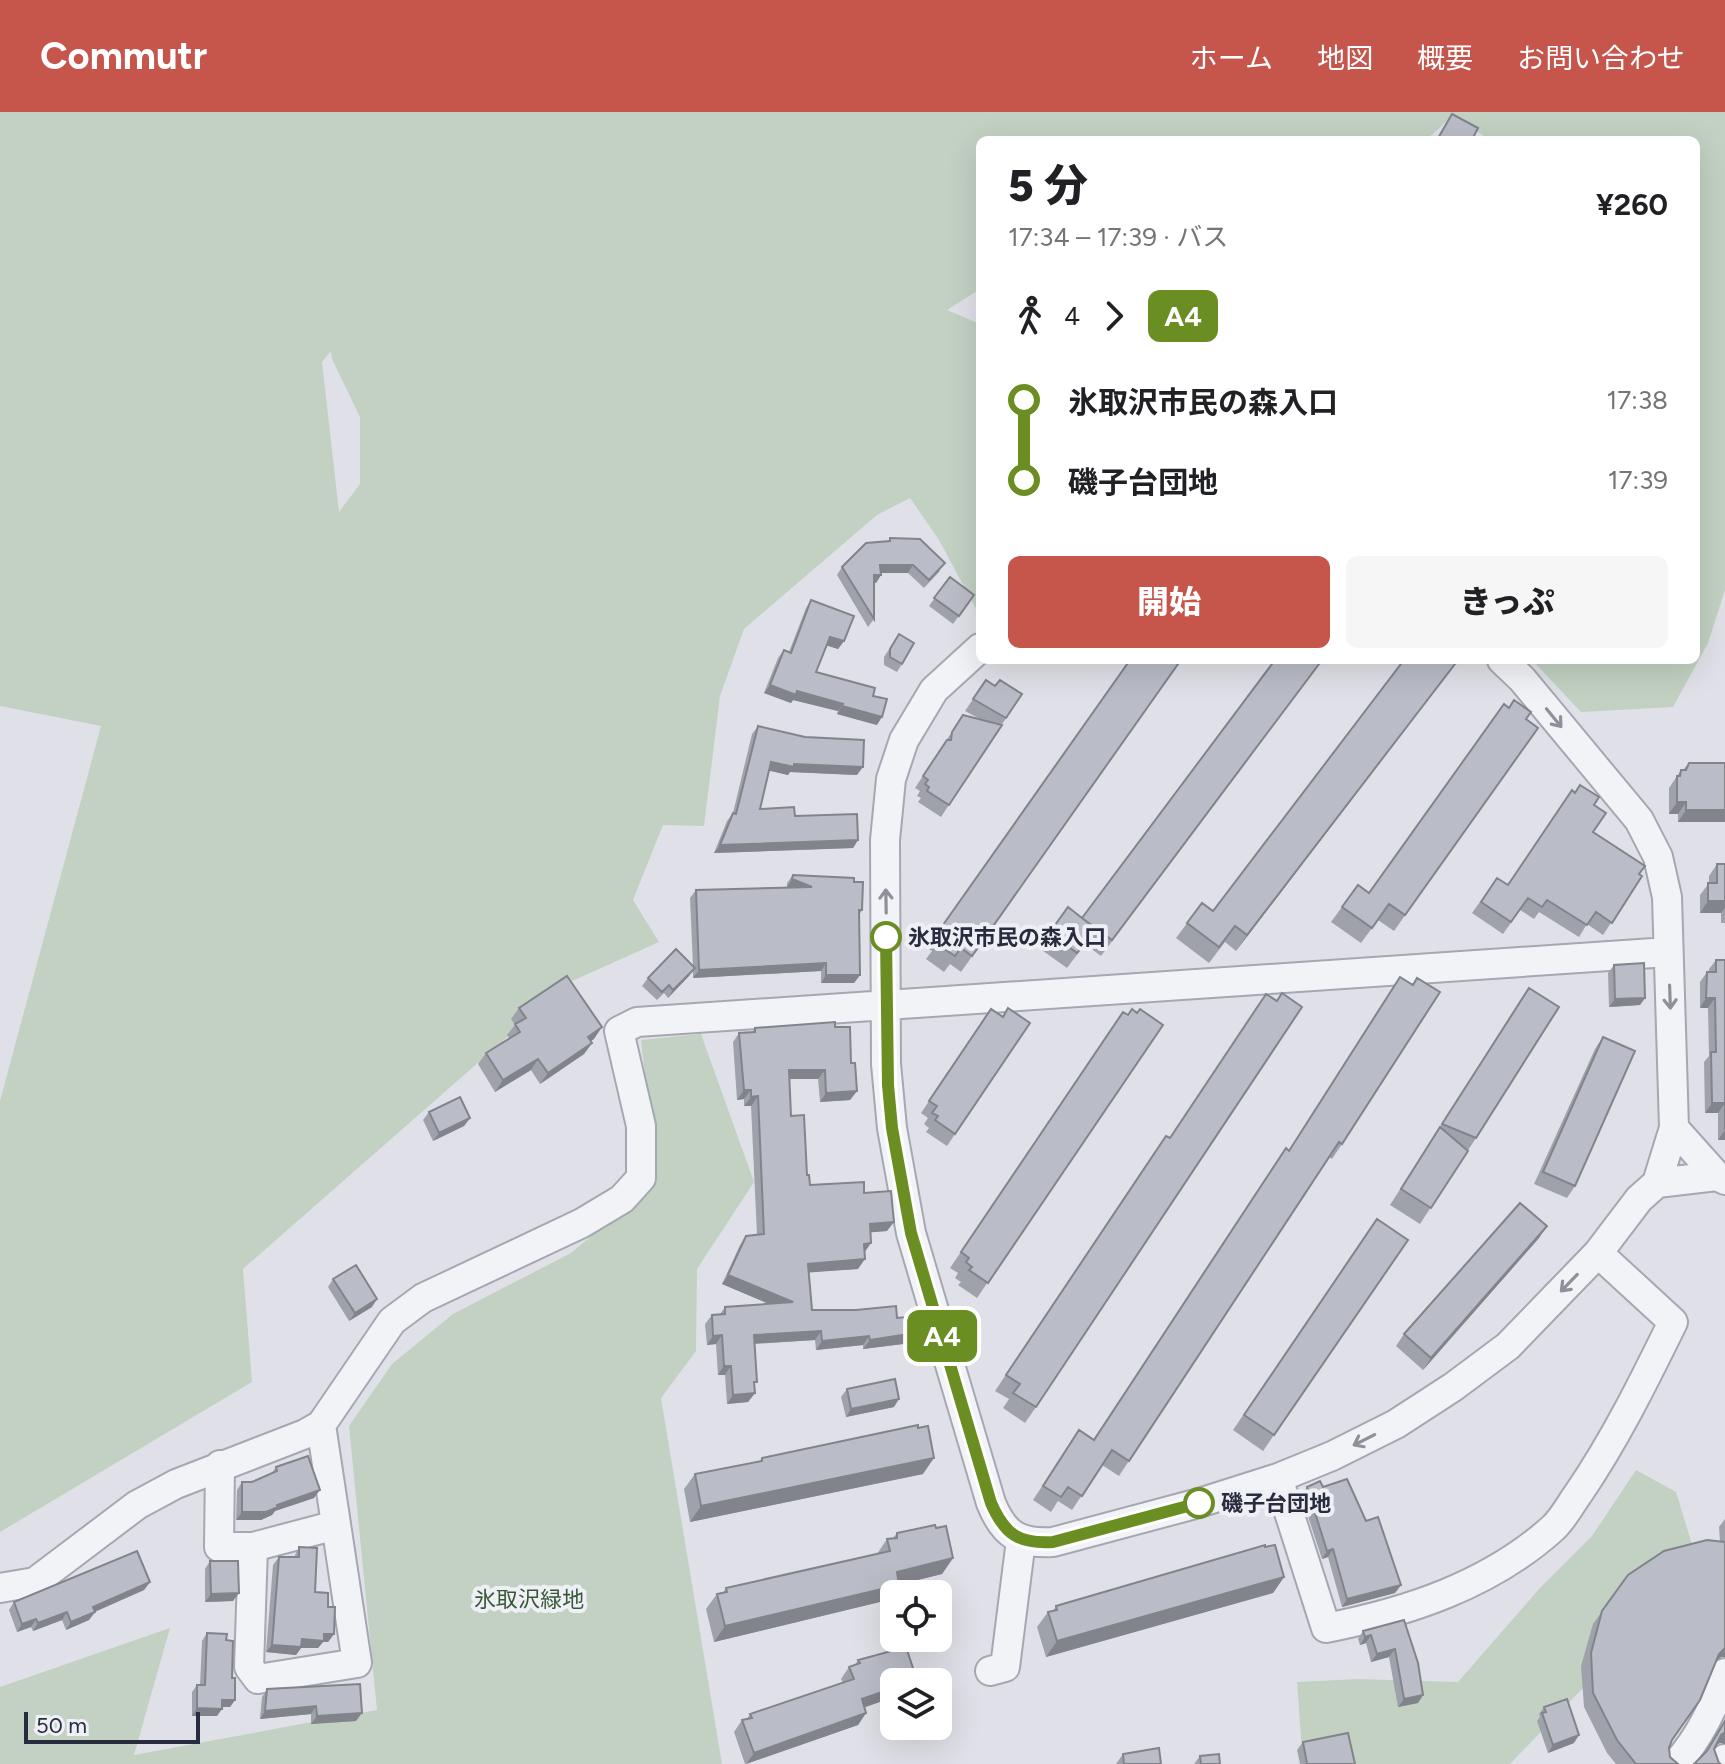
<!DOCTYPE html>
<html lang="ja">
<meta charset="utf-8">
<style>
:root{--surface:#fff;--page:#f6f6f6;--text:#202124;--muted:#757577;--accent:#c6554c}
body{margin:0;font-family:Figtree,"Noto Sans JP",sans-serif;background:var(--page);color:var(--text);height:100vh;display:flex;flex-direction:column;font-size:30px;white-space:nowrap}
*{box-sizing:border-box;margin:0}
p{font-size:26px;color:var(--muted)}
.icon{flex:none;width:44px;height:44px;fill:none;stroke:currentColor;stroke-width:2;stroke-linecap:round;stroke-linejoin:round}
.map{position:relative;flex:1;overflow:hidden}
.details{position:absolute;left:976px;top:24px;width:724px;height:528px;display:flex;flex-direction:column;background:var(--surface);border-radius:12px;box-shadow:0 8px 32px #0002}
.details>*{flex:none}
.badge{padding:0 16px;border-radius:12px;font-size:28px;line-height:52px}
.tools{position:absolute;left:880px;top:1468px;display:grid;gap:16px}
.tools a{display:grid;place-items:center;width:72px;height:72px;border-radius:12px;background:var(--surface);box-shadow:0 8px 32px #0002;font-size:40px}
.scale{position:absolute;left:24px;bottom:20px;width:176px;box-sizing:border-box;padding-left:8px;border:4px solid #292c3e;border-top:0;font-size:22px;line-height:28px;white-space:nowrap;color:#292c3e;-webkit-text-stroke:6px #eff0f6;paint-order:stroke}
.map>.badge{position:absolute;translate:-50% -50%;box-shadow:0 0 0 4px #fff}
.legs{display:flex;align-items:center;gap:12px;height:88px;padding:0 32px;font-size:26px}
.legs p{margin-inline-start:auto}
.headline{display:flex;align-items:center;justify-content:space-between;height:136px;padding:0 32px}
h1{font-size:44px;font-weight:800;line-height:60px}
.primary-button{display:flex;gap:16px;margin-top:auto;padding:16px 32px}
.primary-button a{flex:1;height:92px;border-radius:12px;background:var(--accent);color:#fff;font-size:32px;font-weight:800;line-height:92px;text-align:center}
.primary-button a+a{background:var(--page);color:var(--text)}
ul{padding:0 32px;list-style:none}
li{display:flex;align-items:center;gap:28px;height:80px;font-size:30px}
li i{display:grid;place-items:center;width:12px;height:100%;margin:0 10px;background:currentColor}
li i::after{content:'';width:20px;height:20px;margin:-10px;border:6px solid;border-radius:50%;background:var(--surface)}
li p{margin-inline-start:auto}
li:first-child i{background:linear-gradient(#0000 50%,currentColor 0)}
li:last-child i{background:linear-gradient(currentColor 50%,#0000 0)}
header{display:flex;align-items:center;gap:48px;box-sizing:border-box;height:112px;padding:0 40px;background:var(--accent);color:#fff}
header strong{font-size:38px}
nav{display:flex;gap:44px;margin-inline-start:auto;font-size:28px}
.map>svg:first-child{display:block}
.green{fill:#c2d1c1;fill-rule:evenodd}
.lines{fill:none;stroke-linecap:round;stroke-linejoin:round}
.stream{stroke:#9da8c6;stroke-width:7}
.minor-casing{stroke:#a5a7b2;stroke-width:32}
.minor{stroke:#f2f3f6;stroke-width:28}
.wall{fill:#a0a2ab}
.shaded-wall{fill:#82848b}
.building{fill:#babcc7;stroke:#82848b;stroke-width:2}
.oneway{stroke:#8e909a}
.line-1-casing{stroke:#fff;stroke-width:18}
.line-1{stroke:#6b8e23;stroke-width:12}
.stop-1-dot{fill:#fff;stroke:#6b8e23;stroke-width:4}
.labels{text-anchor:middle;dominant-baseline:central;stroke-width:8;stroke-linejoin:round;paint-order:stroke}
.stop-label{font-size:22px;font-weight:bold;fill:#292c3e;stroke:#eff0f6;text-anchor:start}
.park-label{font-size:22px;fill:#385939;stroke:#eff0f6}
</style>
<header>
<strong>Commutr</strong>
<nav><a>ホーム</a><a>地図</a><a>概要</a><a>お問い合わせ</a></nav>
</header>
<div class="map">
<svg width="1725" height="1652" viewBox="0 0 1725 1652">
<rect width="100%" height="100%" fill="#e0e1e8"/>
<!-- green -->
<path class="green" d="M0 0H1725V478L1708 531 1673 595 1581 600 1532 548H1696V28H1482L1484 24 1456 6 1447 9 1426 28H980V177L947 198 980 212V497H976L939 428 910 386 877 403 744 517 720 584 704 714 663 713 633 788 659 830 570 870 243 1157 252 1270 0 1420V989L101 614 0 594ZM331 239 332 247 360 305V372L339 400 322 250Z
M701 922 754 1070 697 1157 696 1239 661 1286 722 1652H0V1575L170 1516 134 1643 377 1598 349 1314 392 1252 453 1202 571 1141 657 1069 641 928Z
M1636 1358 1676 1380 1695 1442 1655 1501 1510 1652H1303L1297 1570 1358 1567 1458 1570 1540 1476 1592 1424Z"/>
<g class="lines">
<!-- stream -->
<path class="stream" d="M1694 1652 1707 1636 1716 1617"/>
<defs>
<path id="minor" d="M980 536 934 578 904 628 891 667 885 728 886 952 892 1016 911 1121 991 1391C1004 1423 1019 1432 1053 1430L1199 1391 1278 1366 1332 1344 1396 1312 1453 1275 1508 1234 1598 1141 1639 1087 1657 1071 1674 1016 1667 785 1658 745 1639 708 1522 567 1502 548
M1674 1016 1717 1064 1725 1068
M1657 1071 1717 1064
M220 1353 219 1435H253L336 1413
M1278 1366 1326 1516C1408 1500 1490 1473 1553 1416 1563 1407 1570 1393 1578 1382 1615 1328 1644 1269 1673 1210L1598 1141
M253 1435 249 1555 258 1567 357 1551 321 1313
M0 1476 35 1470 137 1393 176 1372 305 1322 321 1313 392 1209 423 1186 582 1111 622 1087 641 1066V1014L619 919 637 910 1668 840
M990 1559 1005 1555 1021 1428
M1676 1652C1699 1626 1715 1594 1725 1561
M1721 1652 1725 1647"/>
</defs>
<!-- minor casing -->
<use href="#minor" class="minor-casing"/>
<!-- minor -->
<use href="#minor" class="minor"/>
</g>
<!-- wall -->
<path class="wall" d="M890 426 940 459 924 476 908 461H881V463L876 471H874V507L868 515 837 463 842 455 888 429Z
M950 465 974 483 953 512 929 494Z
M811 488 844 529 838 537 827 533 816 560 873 584 877 613 837 602 838 599 793 588 791 591 764 581 778 546 784 538 789 540 806 496Z
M899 522 902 552 897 560 884 553V545Z
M1130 548 1178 552 961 860 950 852 944 860 926 847 932 839 927 836Z
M1322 548 1101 844 1085 832 1067 856 1039 836 1050 820 1082 806Z
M1458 548 1236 839 1225 830 1209 851 1176 826 1202 791 1213 799Z
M986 568 995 574 1022 582 941 705 918 690 921 686 917 684 920 679 915 676 963 603 978 606 965 599Z
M1526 607 1538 616 1394 819 1378 808 1361 831 1331 810 1358 773 1369 781Z
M758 614 857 663 790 660 788 663 769 658 760 697 795 704 858 728 853 736 714 741 727 709 733 701 752 622Z
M1689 651H1725V710H1678V702H1669V676L1681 658H1683Z
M1594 693 1593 720 1642 764 1603 823 1587 812 1579 825 1539 800 1534 807 1520 798 1503 822 1472 801 1497 766 1508 773Z
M1717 752H1725V811H1721V801H1700V783L1709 771V764Z
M793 763 854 770 862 798 860 802V863L854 871H821V859L693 866V859L668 886 664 881 657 888 642 874 648 866 693 854 690 786 696 778 787 775V771Z
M1716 848H1725V1028H1718V1001H1705L1704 950 1709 944 1708 896H1700V870L1707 860H1709V857Z
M1614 853 1645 886 1640 893 1609 895 1608 861Z
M1400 865 1342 1032 1332 1047 1329 1045 1119 1364 1102 1353 1072 1398 1058 1389 1051 1400 1033 1388 1069 1333 1093 1328 1289 1038Z
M1529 876 1476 1026 1420 1112 1390 1093Z
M519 896 594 927 590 929 592 931 584 942 540 972 531 958 495 980 478 952 486 941 509 926 507 923 515 913 511 907Z
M991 897 1003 905 1030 911 947 1034 926 1020 929 1016 924 1012 928 1006 921 1001Z
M1123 900 1127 903 1137 901 1163 913 977 1186 958 1173 961 1170 955 1166 958 1161 950 1156Z
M835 915 851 951 857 979 850 988 820 990 818 967H789L791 1004 810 1073 864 1081 887 1119 870 1120 858 1157 809 1160 812 1198 897 1206 903 1232 863 1237V1233L816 1238 815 1228 754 1232 755 1281 748 1290 727 1292 725 1263H718L716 1232 707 1233 705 1212 712 1203 720 1202 725 1195 769 1192 722 1172 740 1133 746 1124 757 1123 751 994H744V987L737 988 733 930 739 921 752 920 755 916Z
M1603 925 1575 1074 1567 1086 1534 1072 1595 937Z
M429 1000 470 1006 464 1014 433 1029 423 1008Z
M1155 1039 1036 1295 1025 1311 1003 1296 1009 1287 995 1279Z
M1377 1107 1408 1128 1263 1339 1233 1318Z
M1539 1126 1423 1258 1396 1234 1404 1222Z
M333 1167 372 1195 349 1209 328 1175Z
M847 1277 894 1295 846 1305 841 1285Z
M762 1346 923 1362 690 1410 684 1377 695 1362 759 1350Z
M276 1355 314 1386 275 1399 272 1403 261 1408H236L237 1378 242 1370H252L271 1362Z
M1307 1375H1323L1366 1409 1401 1473 1395 1481 1342 1495 1328 1445 1322 1447 1301 1383Z
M1725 1407V1545H1721L1715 1549 1672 1628 1669 1636 1670 1645 1678 1652H1616L1607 1641 1584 1595 1581 1554 1593 1512 1628 1463 1720 1429 1719 1415Z
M936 1416 953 1446 942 1462 899 1472 888 1488 714 1530 706 1497 717 1482 723 1481 726 1476 877 1442 887 1427 893 1426 897 1421Z
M299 1435 315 1480 328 1495 334 1522 328 1530H323L318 1536H301L296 1543 266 1540 273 1453 279 1445H294Z
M1265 1435 1284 1465 1273 1481 1046 1545 1037 1515 1048 1500 1053 1499 1056 1494Z
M210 1449 233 1489 205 1490V1457Z
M150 1470 144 1478 95 1500 89 1508 66 1518 62 1508 33 1519 31 1515 17 1520 9 1498 14 1490Z
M1404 1508 1423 1583 1418 1591 1398 1595 1389 1545 1371 1550 1366 1531 1360 1533 1358 1527 1363 1519Z
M207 1521 226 1528 235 1588 230 1595H222L217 1604H192V1580L197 1573H200L202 1529Z
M858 1548 894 1570V1585L865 1595 866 1601 858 1613 745 1652 734 1620 742 1608 747 1607 750 1602 843 1571 841 1567 849 1555 855 1553Z
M267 1577 356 1609 311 1612V1602L260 1607 262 1585Z
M1544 1595 1574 1631 1548 1641 1537 1609 1540 1605 1539 1602Z
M1303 1630 1355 1652H1300L1297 1638Z
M1123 1642 1161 1652H1116Z
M1200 1644 1220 1652H1194Z"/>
<!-- shaded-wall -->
<path class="shaded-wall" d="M880 453H913L908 461H875Z
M874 463H881L876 471H868Z
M830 525 844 529 838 537 825 533Z
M1458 548 1236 839 1247 823Z
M770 573 843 592 838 599 793 588 791 591 764 581Z
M842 594 882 605 877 613 837 602Z
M771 650 863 655 857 663 790 660 788 663 766 658Z
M1677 690H1686L1678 702H1669Z
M1686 698H1725V710H1678Z
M858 728 853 736 714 741 720 733Z
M792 767 812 775H787Z
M1708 789H1725V796L1721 801H1700Z
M826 851 821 859 693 866 699 858Z
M695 856 689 864 668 886 673 878Z
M826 863H860L854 871H821Z
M1645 886 1640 893 1609 895 1615 887Z
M1706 886H1715L1708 896H1700Z
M602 915 594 927 580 936 588 925Z
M592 931 584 942 540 972 548 961Z
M538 947 531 958 495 980 503 968Z
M789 958H825L818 967H783Z
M744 978H751L744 987 737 988Z
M857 979 850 988 820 990 826 981Z
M758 984 751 994H744L751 985Z
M1712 991H1725L1718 1001H1705Z
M470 1006 464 1014 433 1029 439 1021Z
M1725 1018V1028H1718Z
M894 1110 887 1119 863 1121 870 1112Z
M1547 1114 1539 1126 1423 1258 1431 1246Z
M871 1131 864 1141V1132Z
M865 1147 858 1157 802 1161 808 1152Z
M728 1163 793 1190 786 1199 722 1172Z
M377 1187 372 1195 349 1209 355 1201Z
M821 1219 815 1228 748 1232 754 1223Z
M909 1222 903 1232 863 1237 870 1228Z
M722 1223 716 1232 707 1233 713 1224Z
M869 1224 863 1233 816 1238 822 1229Z
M724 1254H731L725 1263H718Z
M755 1281 748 1290 727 1292 733 1283Z
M899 1287 894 1295 846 1305 851 1297Z
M934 1346 923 1362 690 1410 701 1394Z
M320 1378 314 1386 275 1399 272 1403 261 1408H236L242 1400 277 1393Z
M1333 1437 1328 1445 1322 1447 1327 1439Z
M953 1446 942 1462 886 1476 897 1460Z
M1284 1465 1273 1481 1046 1545 1057 1529Z
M150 1470 144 1478 87 1503 93 1495Z
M899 1473 888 1488 714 1530 725 1514Z
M1401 1473 1395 1481 1342 1495 1347 1487Z
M239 1481 233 1489 205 1490 211 1482Z
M67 1500 62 1508 33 1519 38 1511Z
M95 1500 89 1508 66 1518 71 1510Z
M36 1507 31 1515 17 1520 22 1512Z
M324 1522H334L328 1530H323L318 1536H301L296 1543 266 1540 272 1533Z
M1371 1523 1366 1531 1360 1533 1365 1525Z
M1725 1536V1545H1721L1709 1555 1719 1542Z
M1395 1537 1389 1545 1371 1550 1377 1542Z
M894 1576V1585L854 1599 862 1587Z
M1423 1583 1418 1591 1398 1595 1404 1587Z
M222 1588H235L230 1595H217Z
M316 1594 311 1602 260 1607 265 1599Z
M197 1596 222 1597 217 1604H192Z
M362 1601 356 1609 311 1612 317 1604Z
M866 1601 858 1613 746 1652 754 1641Z
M1725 1620V1632L1720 1631 1712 1636 1721 1623Z
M1579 1623 1574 1631 1548 1641 1553 1633Z"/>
<!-- building -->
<path class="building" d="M1452 2 1478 16 1472 28H1437Z
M890 426 920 427 945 451 929 468 913 453H880L881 463H874V507L842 455 866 431 890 429Z
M950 465 974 483 959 504 934 486Z
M811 488 854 504 844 529 830 525 816 560 875 576 873 584 887 587 882 605 842 594 843 592 797 579 796 583 770 573 784 538 791 541Z
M899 522 914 531 902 552 890 545V537Z
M1130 548H1172L1178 552 972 844 961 836 955 844 937 832 943 824 938 820Z
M1275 548H1322L1112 828 1082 806Z
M1404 548H1458L1247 823 1235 814 1219 835 1187 811 1202 791 1213 799Z
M986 568 995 574 1000 568 1022 582 1006 606 973 587Z
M1514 588 1531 600 1526 607 1538 616 1405 803 1389 792 1372 816 1342 795 1358 773 1369 781 1504 592 1509 596Z
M963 603 1002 613 949 693 927 679 929 675 925 672 928 668 923 664 947 628H951L952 620Z
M758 614 805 625 864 628 863 655 794 652V655L771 650 760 697 794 695 795 704 857 702 858 728 720 733 733 701 736 702Z
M1689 651H1725V698H1686V690H1677V664H1680L1681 658H1686Z
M1580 673 1599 685 1594 693 1606 701 1593 720 1645 754 1639 762 1642 764 1612 811 1596 800 1587 813 1547 788 1542 795 1528 786 1511 810 1481 790 1497 766 1508 773 1572 678 1575 681Z
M1717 752H1725V789H1708V771H1717Z
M793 763 854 766V770H863L862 798H859L860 863H826V851L699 858 696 778 812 775 792 767Z
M1068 795 1096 817 1077 841 1050 820Z
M676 837 695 856 673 878 669 873 662 880 648 866Z
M1716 848H1725V1018V991H1712L1711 940H1716L1715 886H1706L1707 860H1716Z
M1644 851 1645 886 1615 887 1614 853Z
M567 864 602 915 588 925 592 931 548 961 538 947 503 968 486 941 520 920 515 912 526 906 519 896Z
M1400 865 1413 873 1417 866 1440 880 1342 1032 1339 1030 1129 1349 1112 1338 1082 1384 1068 1375 1061 1385 1043 1374 1079 1318 1094 1328 1286 1036 1289 1039Z
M1529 876 1559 895 1476 1026 1442 1012Z
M1282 881 1302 895 1036 1295 1013 1281 1020 1272 1006 1263 1166 1024 1170 1026 1266 882 1277 889Z
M1008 896 1030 911 955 1022 935 1008 938 1004 932 1001 937 994 929 989 991 897 1003 905Z
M1132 897 1137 901 1140 897 1163 913 988 1171 969 1158 972 1155 966 1150 969 1146 961 1140 1123 900 1128 903Z
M835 910V915H850L851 951H855L857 979 826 981 825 958H789L791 1004 804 1003 807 1063H809L810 1073 864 1070V1081L891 1079 894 1110 870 1112 871 1131 864 1132 865 1147 808 1152 812 1198H856L896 1194 897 1206 907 1205 909 1222 870 1228 869 1224 822 1229 821 1219 754 1223 757 1270H754L755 1281 733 1283 731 1254H724L722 1223 713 1224 712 1203 725 1202V1195L793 1190 728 1163 746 1124 764 1122 758 984 751 985V978H744L739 921 755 920V916Z
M1603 925 1635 939 1575 1074 1543 1060Z
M460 985 470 1006 439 1021 429 1000Z
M1440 1015 1468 1039 1431 1096 1401 1077Z
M1520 1091 1547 1114 1431 1246 1404 1222Z
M1377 1107 1408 1128 1274 1323 1244 1303Z
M356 1153 377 1187 355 1201 333 1167Z
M895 1267 899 1287 851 1297 847 1277Z
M918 1313V1316L928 1314 934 1346 701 1394 695 1362 762 1349V1346Z
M308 1344 320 1378 277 1393 278 1395 266 1400H242V1370H252L277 1359 276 1355Z
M1347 1367 1366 1409 1378 1405 1401 1473 1347 1487 1333 1437 1327 1439 1307 1375 1320 1369 1323 1375Z
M935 1413 936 1416 946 1414 953 1446 897 1460 899 1473 725 1514 717 1482 727 1480 726 1476 890 1439 887 1427 897 1426V1421Z
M1707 1428 1725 1430V1536L1719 1542 1700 1588 1672 1628 1669 1636 1670 1645 1678 1652H1636L1617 1628 1593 1581 1591 1541 1602 1499 1628 1463 1664 1439Z
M1265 1433V1435L1275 1433 1284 1465 1057 1529 1048 1500 1057 1498 1056 1494Z
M299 1435 317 1436 315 1480 328 1481V1495H335L334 1522H324V1529L302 1527 301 1535 272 1533 279 1445H299Z
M137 1439 150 1470 93 1495 95 1500 71 1510 67 1500 38 1511 36 1507 22 1512 14 1490Z
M210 1449H238L239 1481 211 1482Z
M1404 1508 1418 1551 1423 1583 1404 1587 1395 1537 1377 1542 1371 1523 1365 1525 1363 1519Z
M207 1521 227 1522 226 1528 233 1529 232 1566H235V1588H222V1597L197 1596V1573H205Z
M906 1535 917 1568 911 1570H894V1576L862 1587 866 1601 754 1641 742 1608 752 1606 750 1602 854 1567 849 1555 860 1551 858 1548Z
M360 1572 362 1601 317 1604 316 1594 265 1599 267 1577Z
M1567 1587 1579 1623 1553 1633 1542 1601 1546 1600 1544 1595Z
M1725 1609V1620L1721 1623 1714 1637 1719 1651 1721 1652H1694L1707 1639Z
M1348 1621 1355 1652H1307L1303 1630Z
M1159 1636 1161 1652H1124L1123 1642Z
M1219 1642 1220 1652H1201L1200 1644Z"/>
<!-- one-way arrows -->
<defs><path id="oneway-shaft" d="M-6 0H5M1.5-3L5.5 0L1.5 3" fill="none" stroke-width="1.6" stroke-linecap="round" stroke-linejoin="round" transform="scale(2)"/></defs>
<g class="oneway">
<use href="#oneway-shaft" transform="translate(1554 606) rotate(51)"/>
<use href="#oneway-shaft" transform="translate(886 789) rotate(-91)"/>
<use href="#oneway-shaft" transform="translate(1670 885) rotate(88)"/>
<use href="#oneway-shaft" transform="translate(1569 1171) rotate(134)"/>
<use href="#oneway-shaft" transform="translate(1364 1328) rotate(153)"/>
</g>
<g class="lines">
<defs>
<path id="line-1" d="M886 825 888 973 892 1016 911 1121 991 1391C1005 1423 1019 1432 1053 1430L1199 1391"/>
</defs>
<!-- line-1 casing -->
<use href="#line-1" class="line-1-casing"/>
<!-- line-1 -->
<use href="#line-1" class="line-1"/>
</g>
<!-- markers -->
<g class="stop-1-dot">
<circle cx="886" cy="825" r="14"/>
<circle cx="1199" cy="1391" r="14"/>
</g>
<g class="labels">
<!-- stop labels -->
<g class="stop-label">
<text x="908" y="825">氷取沢市民の森入口</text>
<text x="1221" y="1391">磯子台団地</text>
</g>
<!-- park labels -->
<g class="park-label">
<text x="529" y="1487">氷取沢緑地</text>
</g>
</g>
</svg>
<div class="tools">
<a><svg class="icon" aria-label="locate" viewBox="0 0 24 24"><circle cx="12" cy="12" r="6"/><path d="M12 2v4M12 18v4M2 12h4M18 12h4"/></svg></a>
<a><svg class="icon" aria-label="layers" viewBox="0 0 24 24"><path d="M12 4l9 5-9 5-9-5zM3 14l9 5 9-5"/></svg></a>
</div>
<div class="scale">50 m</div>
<b class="badge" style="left:942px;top:1224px;background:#6b8e23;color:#fff">A4</b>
<section class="details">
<div class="headline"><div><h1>5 分</h1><p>17:34 – 17:39 · バス</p></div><b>¥260</b></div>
<div class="legs"><svg class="icon" aria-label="walk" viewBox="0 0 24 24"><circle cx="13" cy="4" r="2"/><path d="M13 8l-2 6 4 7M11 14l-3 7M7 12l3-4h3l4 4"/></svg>4<svg class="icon" aria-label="forward" viewBox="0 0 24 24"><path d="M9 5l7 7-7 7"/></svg><b class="badge" style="background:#6b8e23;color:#fff">A4</b></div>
<ul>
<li><i style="color:#6b8e23"></i><b>氷取沢市民の森入口</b><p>17:38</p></li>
<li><i style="color:#6b8e23"></i><b>磯子台団地</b><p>17:39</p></li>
</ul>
<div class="primary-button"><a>開始</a><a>きっぷ</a></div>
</section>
</div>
